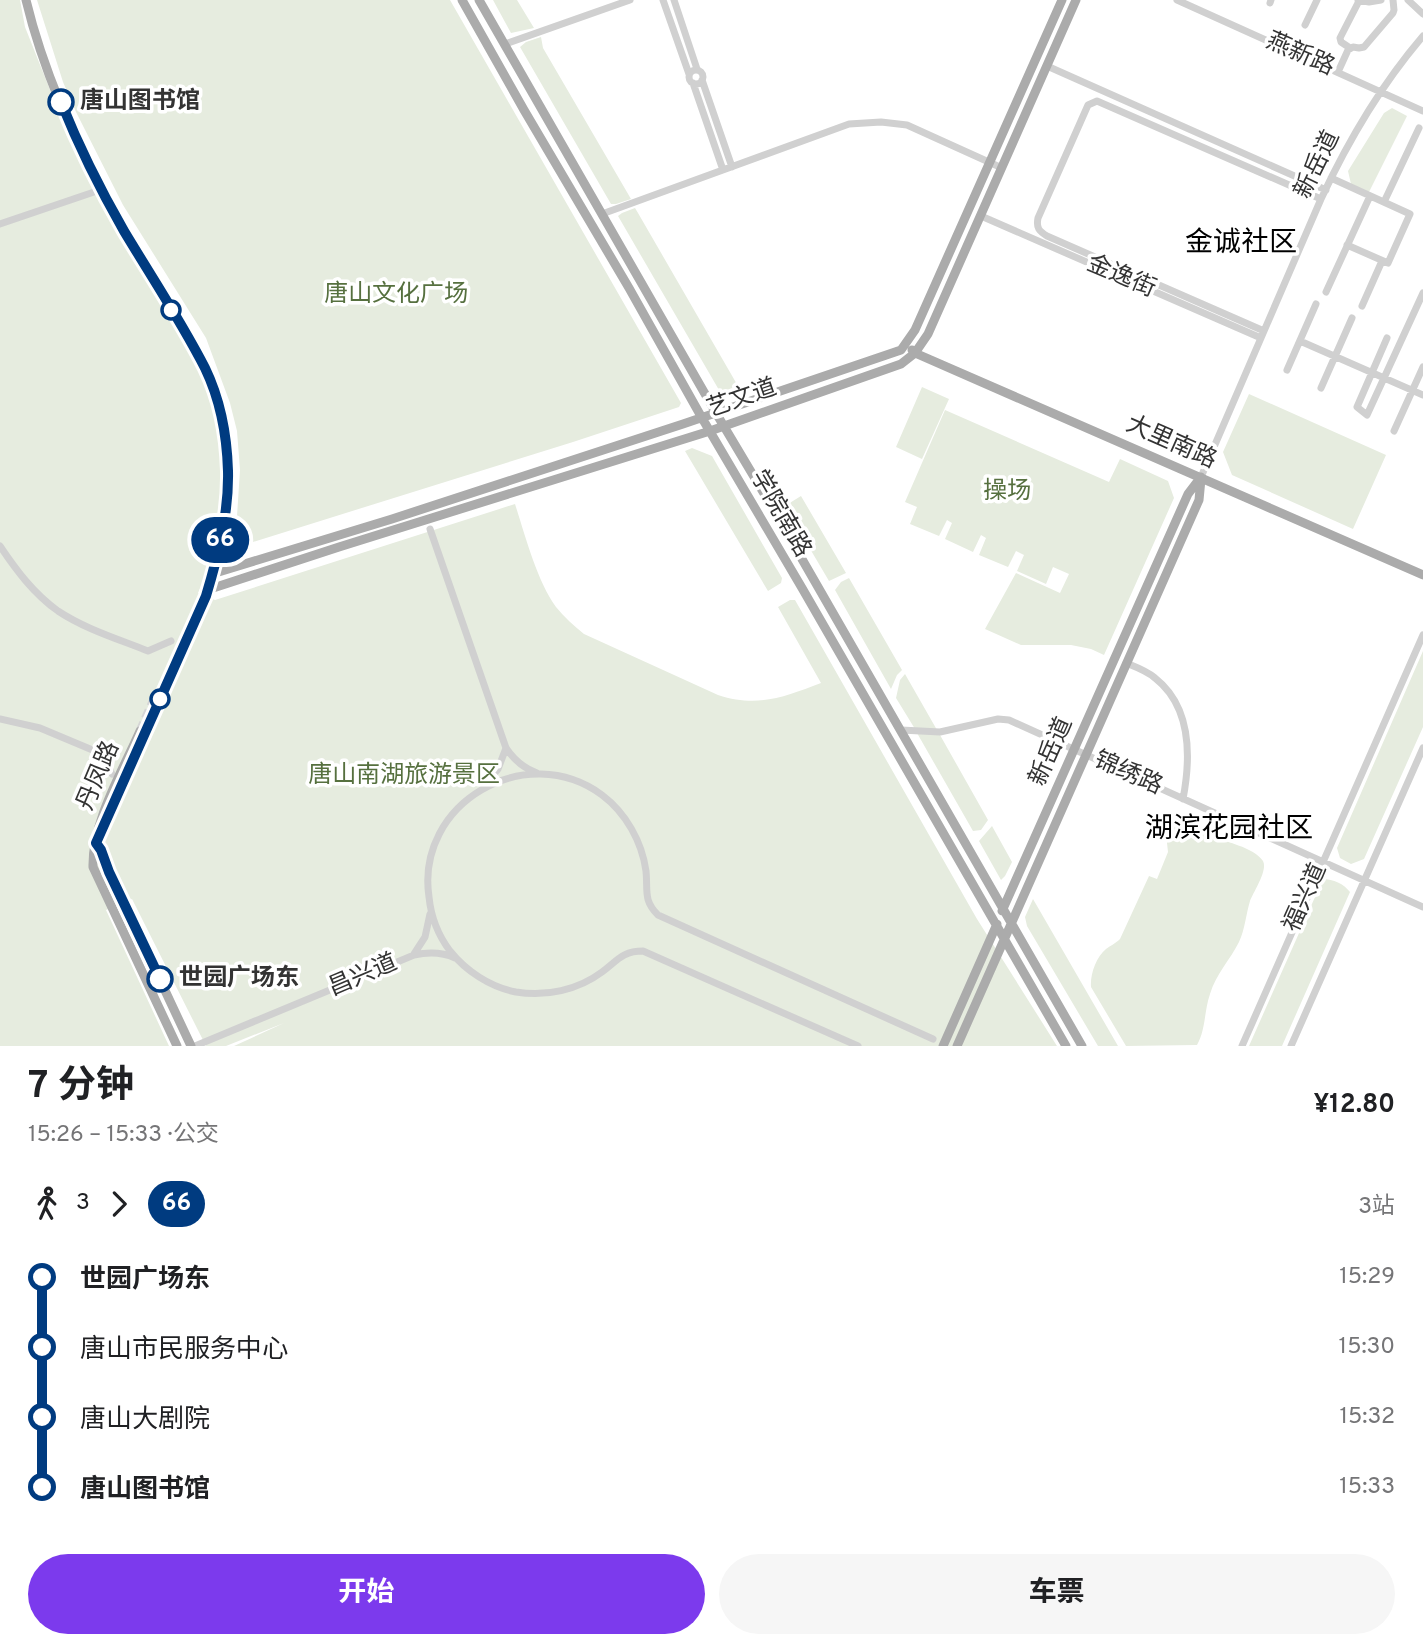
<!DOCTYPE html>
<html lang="zh">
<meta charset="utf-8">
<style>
:root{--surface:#fff;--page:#f6f6f6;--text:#202124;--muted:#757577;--accent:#7c3aed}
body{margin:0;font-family:Overpass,"Noto Sans SC",sans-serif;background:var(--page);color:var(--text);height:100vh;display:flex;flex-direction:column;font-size:26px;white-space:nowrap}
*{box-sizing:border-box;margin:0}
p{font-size:23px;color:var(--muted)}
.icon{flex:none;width:38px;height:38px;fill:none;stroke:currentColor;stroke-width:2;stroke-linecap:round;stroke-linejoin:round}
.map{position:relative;height:1046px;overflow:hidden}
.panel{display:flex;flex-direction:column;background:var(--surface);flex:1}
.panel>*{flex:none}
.badge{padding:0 14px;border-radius:23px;font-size:24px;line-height:46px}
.map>.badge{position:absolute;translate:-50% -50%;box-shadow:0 0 0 4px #fff}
.legs{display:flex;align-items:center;gap:10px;height:77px;padding:0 28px;font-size:23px}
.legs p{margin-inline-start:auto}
.headline{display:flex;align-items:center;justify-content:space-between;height:119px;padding:0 28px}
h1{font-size:38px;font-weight:700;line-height:52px}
.cta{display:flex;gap:14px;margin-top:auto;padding:14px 28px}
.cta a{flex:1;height:80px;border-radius:42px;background:var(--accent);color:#fff;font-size:28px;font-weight:700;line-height:80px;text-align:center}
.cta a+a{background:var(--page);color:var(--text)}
ul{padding:0 28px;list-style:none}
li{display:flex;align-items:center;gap:24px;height:70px;font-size:26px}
li i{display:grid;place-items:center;width:10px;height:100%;margin:0 9px;background:currentColor}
li i::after{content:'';width:18px;height:18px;margin:-9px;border:5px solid;border-radius:50%;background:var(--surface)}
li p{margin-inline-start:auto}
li:first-child i{background:linear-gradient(#0000 50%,currentColor 0)}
li:last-child i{background:linear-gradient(currentColor 50%,#0000 0)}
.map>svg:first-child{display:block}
.green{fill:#e6ecdf}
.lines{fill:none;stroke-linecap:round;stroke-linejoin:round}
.major-tunnel{stroke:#d6d6d6;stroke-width:9;stroke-dasharray:9 4.5;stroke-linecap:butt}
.minor{stroke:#d0d0d0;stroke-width:7}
.major{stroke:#ababab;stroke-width:9}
.line-1-casing{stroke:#fff;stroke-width:16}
.line-1{stroke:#003b80;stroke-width:10}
.stop-1-dot{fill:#fff;stroke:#003b80;stroke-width:3.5}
.labels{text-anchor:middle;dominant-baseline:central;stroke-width:7;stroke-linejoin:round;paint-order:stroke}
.street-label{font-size:24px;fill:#333;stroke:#fff}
.stop-label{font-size:24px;font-weight:bold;fill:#333;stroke:#fff;text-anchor:start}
.park-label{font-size:24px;fill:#56703f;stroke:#fff}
.quarter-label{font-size:28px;fill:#000;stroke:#fff}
</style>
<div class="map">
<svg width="1423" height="1046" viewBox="0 0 1423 1046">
<rect width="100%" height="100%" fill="#fff"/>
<!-- green -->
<path class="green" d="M0 0H20L25 27 66 130 106 212 190 351 204 384 216 419 222 470 218 520 207 572 198 593 215 600 515 504C525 535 537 581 556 607 564 617 574 626 584 634L718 695C758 708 784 697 821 683L778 607 790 600H795L977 919 1057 1046H234L284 1023 226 1046H206L132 899 106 910 169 1046H0Z
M37 0H450L681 403 679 407 573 442 237 547H233L232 544 237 516 240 470 237 431 230 403 206 338 123 205 76 112 63 82Z
M493 0H517L534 28 511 33Z
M541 37 543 48 631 199 616 204H611L520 47 526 42Z
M1392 108 1407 116 1369 192 1351 184 1348 171 1384 113Z
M635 208 638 213 742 393 735 396 719 390 618 216 622 213Z
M922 387 949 399 922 459 896 447Z
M1249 394 1386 455 1353 529 1232 475 1223 452Z
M945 410 1109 482 1120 459 1168 481 1174 498 1104 655 1091 649 1071 645H1021L985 629 1016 573 1060 593 1069 574 1053 567 1046 584 1017 571 1024 555 1016 551 1008 567 979 555 986 538 981 535 973 552 945 539 952 523 947 520 939 536 910 524 917 507 905 502Z
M692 448 712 456 782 578 781 583 768 591 685 451Z
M801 496 846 573 829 581 793 520 795 515 788 504Z
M849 578 902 670 897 675 891 689 835 590 841 582Z
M1423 651V727L1364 859 1351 864 1340 858 1337 848Z
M905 674 937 730 915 729 896 698 900 680Z
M917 733 940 735 988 820 981 830 973 831Z
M1182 820C1193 823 1200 830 1210 835 1224 842 1254 847 1263 861 1268 870 1254 891 1250 901 1246 914 1245 929 1239 942 1230 960 1216 974 1210 994 1204 1011 1206 1029 1197 1045L1126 1046 1091 987C1090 975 1096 957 1106 949 1111 945 1115 944 1120 939L1149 876 1157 879 1168 852 1166 834 1171 825 1175 822Z
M992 826 1012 862 1005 876 1001 880 979 841Z
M1323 879C1333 879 1344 884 1350 892L1282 1046H1249Z
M1033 899 1118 1046H1098L1027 926 1025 917Z"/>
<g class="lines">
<!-- major-tunnel -->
<path class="major-tunnel" d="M140 731 155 697"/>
<!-- minor -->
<path class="minor" d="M663 0 689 74
M674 0 697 69
M1177 0 1423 111
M1358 0 1369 2 1381 0
M1408 0 1423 14
M1270 3 1271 0
M1305 25 1317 0
M505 44 630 0
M1350 48 1341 42 1340 38 1359 1
M1047 66 1326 190
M689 77a7 7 0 1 1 14 0a7 7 0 1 1-14 0Z
M1338 72 1348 50 1353 47 1359 48 1364 47 1393 13 1394 10 1393 0
M702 80 732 167
M693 83 723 170
M1331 178 1410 214 1388 263 1347 245
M1384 202 1419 128
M602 214 849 124 881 122 907 125 1002 168
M981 216 1261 338
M0 224 94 192
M1326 292 1370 196
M1362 306 1382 261
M1264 331 1047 236C1039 231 1036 228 1038 218L1088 105 1097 101 1321 199
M1387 338 1357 407 1367 415 1423 293
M1300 341 1423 395
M1287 370 1316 304
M1321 388 1352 318
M1394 431 1423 367
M1201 477 1321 199C1348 141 1381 85 1423 36
M430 529 506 748C514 760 523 768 537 773
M0 546C16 570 34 594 58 611 85 629 118 639 148 651L171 641
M1126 663C1136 667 1147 671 1155 678 1192 707 1191 757 1183 799
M0 719 40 728 102 754 112 774
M901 730 940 732 998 719 1009 720 1423 907
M484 786 498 769 506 748
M414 954 425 937 430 914
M195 1046 414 955C428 952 442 952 455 958
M858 1046 643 951C622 951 617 961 602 972 578 990 546 997 516 992 490 987 466 971 450 951 438 935 431 917 429 897 415 803 526 739 602 795 626 813 642 842 646 871 648 891 643 900 658 915L933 1039
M1242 1046 1423 635
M1291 1046 1423 748"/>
<!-- major -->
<path class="major" d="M26 0C42 67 74 141 107 201 130 243 156 283 179 324 188 339 199 354 206 370 223 408 230 453 227 494 225 528 217 565 205 597 192 632 175 665 160 699
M462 0 524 110 629 288 702 418 802 588 1066 1046
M479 0 716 413 772 507 1082 1046
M912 350 915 353 1423 575
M212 574 392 519 683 424 901 350 915 330 1062 0
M207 590 339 547 710 431 901 364 915 353 928 334 1076 0
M140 731C122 772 92 822 93 867L177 1046
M96 843 191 1046
M1002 911 1188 494 1201 477
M943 1046 997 924
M957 1046 1199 500 1201 479"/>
</g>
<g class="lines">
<defs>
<path id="line-1" d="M61 102C79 147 100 189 124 231 151 276 181 321 205 368 220 399 227 437 228 471 229 513 218 556 206 596L96 843 101 850 109 872 160 979"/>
</defs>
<!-- line-1 casing -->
<use href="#line-1" class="line-1-casing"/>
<!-- line-1 -->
<use href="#line-1" class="line-1"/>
</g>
<!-- markers -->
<g class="stop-1-dot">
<circle cx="61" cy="102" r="12"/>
<circle cx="171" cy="310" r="9"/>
<circle cx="160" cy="699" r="9"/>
<circle cx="160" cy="979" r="12"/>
</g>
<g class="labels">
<!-- street labels -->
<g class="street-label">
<text transform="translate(1300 55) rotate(24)">燕新路</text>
<text transform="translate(1318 165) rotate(-64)">新岳道</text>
<text transform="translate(1121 277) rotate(23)">金逸街</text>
<text transform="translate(742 399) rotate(-19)">艺文道</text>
<text transform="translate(1171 443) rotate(24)">大里南路</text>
<text transform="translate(780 514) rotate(60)">学院南路</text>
<text transform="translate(1052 752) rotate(-66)">新岳道</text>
<text transform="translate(1128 774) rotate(24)">锦绣路</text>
<text transform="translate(99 776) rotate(-67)">丹凤路</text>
<text transform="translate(1306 898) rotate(-66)">福兴道</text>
<text transform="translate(363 976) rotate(-23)">昌兴道</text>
</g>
<!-- stop labels -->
<g class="stop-label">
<text x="80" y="102">唐山图书馆</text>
<text x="179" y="979">世园广场东</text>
</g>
<!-- park labels -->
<g class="park-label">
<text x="396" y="295">唐山文化广场</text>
<text x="1007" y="492">操场</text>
<text x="404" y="776">唐山南湖旅游景区</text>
</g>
<!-- quarter labels -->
<g class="quarter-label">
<text x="1241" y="244">金诚社区</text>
<text x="1229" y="830">湖滨花园社区</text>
</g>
</g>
</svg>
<b class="badge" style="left:220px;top:540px;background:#003b80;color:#fff">66</b>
</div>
<section class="panel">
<div class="headline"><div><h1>7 分钟</h1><p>15:26 – 15:33 · 公交</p></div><b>¥12.80</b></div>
<div class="legs"><svg class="icon" aria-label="walk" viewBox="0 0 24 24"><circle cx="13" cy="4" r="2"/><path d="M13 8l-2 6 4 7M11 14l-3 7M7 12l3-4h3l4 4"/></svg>3<svg class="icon" aria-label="forward" viewBox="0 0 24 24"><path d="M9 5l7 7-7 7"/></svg><b class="badge" style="background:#003b80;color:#fff">66</b><p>3站</p></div>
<ul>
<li><i style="color:#003b80"></i><b>世园广场东</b><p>15:29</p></li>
<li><i style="color:#003b80"></i><span>唐山市民服务中心</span><p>15:30</p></li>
<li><i style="color:#003b80"></i><span>唐山大剧院</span><p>15:32</p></li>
<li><i style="color:#003b80"></i><b>唐山图书馆</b><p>15:33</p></li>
</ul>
<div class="cta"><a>开始</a><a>车票</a></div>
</section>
